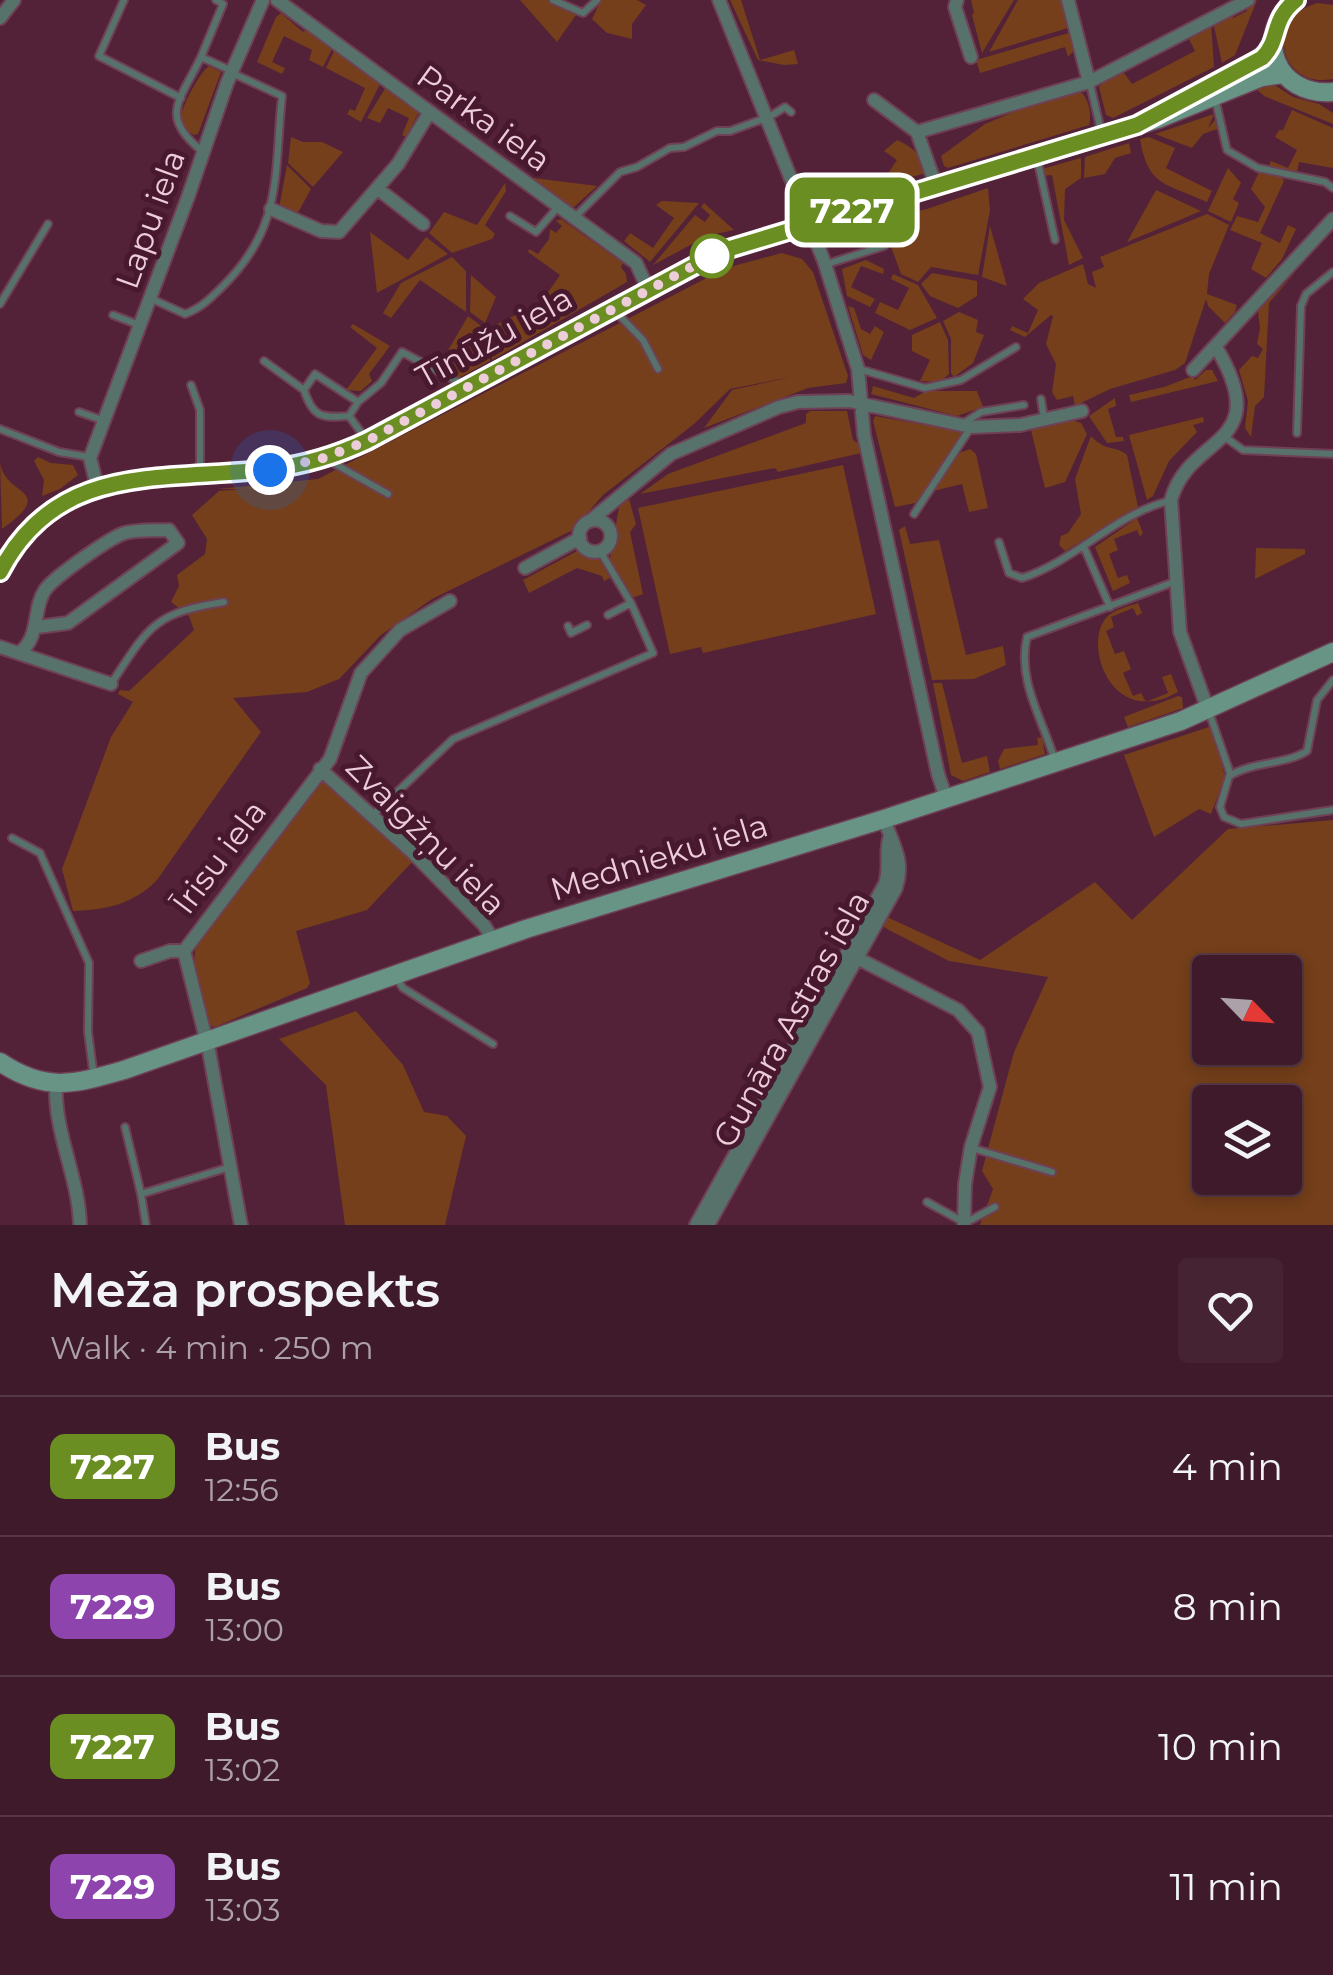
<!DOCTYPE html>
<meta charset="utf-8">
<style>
:root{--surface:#3e1a2b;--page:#452333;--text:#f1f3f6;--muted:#ada1a9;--line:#573847}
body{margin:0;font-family:Montserrat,sans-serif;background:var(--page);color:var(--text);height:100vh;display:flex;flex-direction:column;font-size:38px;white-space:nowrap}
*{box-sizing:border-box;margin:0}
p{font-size:32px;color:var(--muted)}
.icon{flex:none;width:55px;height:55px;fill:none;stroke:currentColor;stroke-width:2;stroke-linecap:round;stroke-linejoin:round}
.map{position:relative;height:1225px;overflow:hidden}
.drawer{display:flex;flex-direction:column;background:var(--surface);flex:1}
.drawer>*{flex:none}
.badge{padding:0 20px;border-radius:15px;font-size:35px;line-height:65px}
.needle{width:65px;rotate:115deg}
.buttons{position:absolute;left:1192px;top:955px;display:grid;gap:20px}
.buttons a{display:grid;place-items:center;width:110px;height:110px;border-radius:10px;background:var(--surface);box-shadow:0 5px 15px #0003,0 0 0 2px var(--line);font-size:50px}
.you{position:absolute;width:50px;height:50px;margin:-25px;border:8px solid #fff;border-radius:50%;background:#1a73e8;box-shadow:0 0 0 15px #1a73e833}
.map>.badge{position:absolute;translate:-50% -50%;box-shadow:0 0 0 5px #fff}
.round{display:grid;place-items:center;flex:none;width:105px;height:105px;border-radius:10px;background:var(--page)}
.overview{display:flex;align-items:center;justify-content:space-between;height:170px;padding:0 50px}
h1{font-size:48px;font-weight:600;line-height:75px}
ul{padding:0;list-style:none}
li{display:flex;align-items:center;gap:30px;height:140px;padding:0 50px;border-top:2px solid var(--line)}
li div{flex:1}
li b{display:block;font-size:38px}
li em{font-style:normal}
li .badge{min-width:110px;font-weight:700;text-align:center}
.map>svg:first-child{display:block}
.green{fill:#743f1a;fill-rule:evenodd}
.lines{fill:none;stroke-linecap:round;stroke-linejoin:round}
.lane-casing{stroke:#6f4156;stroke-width:10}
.street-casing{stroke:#6f4156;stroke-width:16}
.secondary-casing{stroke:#6f4156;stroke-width:21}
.lane{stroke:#57726a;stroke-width:6}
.street{stroke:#57726a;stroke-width:12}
.secondary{stroke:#689486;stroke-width:18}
.line-casing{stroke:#fff;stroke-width:22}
.line{stroke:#6b8e23;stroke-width:15}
.walk{stroke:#eccdd9;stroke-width:10;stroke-dasharray:0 18}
.stop-dot{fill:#fff;stroke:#6b8e23;stroke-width:5}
.labels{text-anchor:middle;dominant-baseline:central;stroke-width:10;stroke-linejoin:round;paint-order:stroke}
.street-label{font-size:32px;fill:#eccdd9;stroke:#47182e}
</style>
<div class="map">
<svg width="1333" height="1225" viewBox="0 0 1333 1225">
<rect width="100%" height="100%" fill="#532239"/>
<!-- green -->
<path class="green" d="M520 0H547L576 15 557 42Z
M601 0H637L646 5 632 24V39L607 33 592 19Z
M730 0H741L760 60 794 50 798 64 784 65 758 60Z
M971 0H1014L982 53 972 15 974 13Z
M1018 0H1062L1071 27 989 52Z
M1257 0 1235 55 1222 63 1213 22 1231 12 1233 18 1247 11 1246 4Z
M1318 3 1333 5V79C1279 90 1263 17 1318 3Z
M281 13 303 32 308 28 333 47 323 67 309 60 312 50 284 36 272 62 285 68 282 74 257 62 276 17Z
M1211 23 1214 67 1113 118 1106 115 1099 87 1107 78 1124 73 1132 84 1195 51 1187 35Z
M1072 32 1078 46 1068 57 1065 47 980 73 976 60Z
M335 49 380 84 361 122 347 114 350 109 355 111 365 88 326 68Z
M209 66 221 72 198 134 194 135C186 131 179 126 181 116 183 104 200 72 209 66Z
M1270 82 1293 97 1319 104 1333 113V124L1264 96 1252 85Z
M386 87 419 112 406 137 402 135 409 118 388 108 380 123 367 118Z
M1079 91C1089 97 1092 115 1089 125L948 168 944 166 941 156 985 124 1030 105Z
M1292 110 1333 128V168L1299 162 1297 172 1269 166 1271 161 1288 168 1297 150 1275 137 1279 130H1283Z
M1214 114 1208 128 1216 119 1220 128 1203 134 1192 148 1155 134Z
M291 137 303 142H322L343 152 313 187 288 163Z
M1149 137 1175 148 1166 168 1212 191 1207 202C1166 183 1148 187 1140 139Z
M897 140C913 147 923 156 926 173L851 194 850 191 889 172 897 160 884 151Z
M1129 143 1131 153 1115 158 1105 174 1084 178 1085 157Z
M1081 158V178L1065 189 1064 220 1083 258 1069 265 1052 175 1043 176 1042 169Z
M287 165 311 189 296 216 279 208Z
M1228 168 1241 183 1233 199 1239 203 1231 222 1208 211Z
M1259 172 1281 176 1284 181 1260 233 1280 243 1288 225 1296 229 1282 259 1266 278 1251 269 1262 243 1230 230 1237 216 1258 222 1265 207 1251 189Z
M526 177 597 186 574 207 566 206Z
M505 183 506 191 485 225 495 234 492 239 452 253 429 233 444 212 477 225Z
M988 188 990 210 978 275 931 267 918 282 901 274 881 219 927 209Z
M1156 190 1201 211 1127 242Z
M662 201 699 203 650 262 624 241 630 233 653 248 674 218 656 205Z
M704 203 734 230 707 236 653 265 695 215 705 222 710 215 701 207Z
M1207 214 1229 225 1209 274 1207 294 1237 305 1235 312 1225 323 1208 306 1206 299 1185 363 1175 370 1110 389 1075 406 1073 396 1057 400 1052 392 1056 364 1046 344 1053 316 1051 315 1025 337 1010 330 1012 326 1028 333 1038 310 1023 299 1039 283 1083 264 1088 284 1096 288 1092 272 1104 267 1100 257Z
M561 219 623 263 621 267 626 274 627 282 492 360 487 329 516 315 533 314 560 275 528 252 529 249 538 254 549 239 550 229 556 233 562 226 556 221Z
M990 226 1007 286 982 277Z
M370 232 408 260 426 237 448 254 377 293Z
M782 253 802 259 813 272 848 376 846 383 808 388 704 428 732 390 791 377 730 389 694 424 603 495 573 530 432 599 381 635 339 679 307 692 233 698 261 732 157 880C134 904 106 910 73 911L62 869 111 737 133 702 118 694 120 690 129 691 194 630 189 616 171 602 179 586 177 575 205 554 207 539 192 515 219 491 243 489H217L318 479 726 268Z
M452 257 466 271V312L420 280 391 318 383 313 401 283Z
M866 260 884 269 883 274 861 266 851 287 875 299 870 307 847 296 842 269Z
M932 273 977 281V296L958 308 930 296 921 284Z
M1295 273 1269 303 1264 397 1255 406 1251 437 1245 428 1248 401 1239 370 1252 356 1258 358 1263 349 1257 344 1260 328 1258 311Z
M893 274 918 285 937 318 910 330 875 313 880 302 898 310 909 288 891 279Z
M471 275 496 297 485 323 470 312Z
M848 306 854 308 861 329 870 334 875 326 884 332 871 360 863 355Z
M959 312 978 320 976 332 984 335 973 363 954 377 951 373V339L943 321Z
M468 316 484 328 490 361 457 379 430 366 446 354Z
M940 322 948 340 949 374 940 382 920 381 930 360 912 351V335Z
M353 324 390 346 369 374 372 381 361 391 346 390 377 348 350 327Z
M1206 370H1212L1218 381 1131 402 1129 395 1164 387 1193 376 1195 380Z
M873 386 914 398 926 391H977L983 407 957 416 871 394Z
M1115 398 1116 406 1108 409 1116 437H1123L1124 441 1107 443 1089 416Z
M810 411H847L853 440 859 444 861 453 778 472 775 468 640 494 668 474 806 423V414Z
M875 416 964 432 920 502 895 507 873 421Z
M1203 417 1204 422 1193 425 1197 432 1169 461 1153 496 1147 500 1129 435Z
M1070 419 1081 423 1087 434 1065 482 1045 488 1030 426Z
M1091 436C1105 452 1116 445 1127 455L1138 507 1065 551 1059 545 1061 536 1068 533 1081 514 1075 479Z
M970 449 976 454 988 508 969 512 962 484 929 492 959 453Z
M38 457 51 463 73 465 78 475 60 489 42 496 44 480 34 461Z
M0 462C4 497 59 488 2 529Z
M843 465 876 614 703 653 701 647 670 654 638 508Z
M629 499 636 524 630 532 643 594 632 598 610 559 619 507Z
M1137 518 1143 533 1140 537 1137 530 1114 539 1118 550 1109 554 1118 578 1127 575 1130 583 1113 591 1095 547Z
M905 526 910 544 939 540 966 655 1003 646 1006 665 974 679 932 680 899 530Z
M1256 548 1305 549V554L1255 579Z
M579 550 599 558 610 578 604 581 602 576 577 568 529 593 523 580Z
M1138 603 1142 613 1137 616 1133 608 1111 617 1114 627 1106 631 1115 654 1124 651 1131 669 1123 673 1133 696 1141 693 1146 702 1168 693 1162 677 1171 674 1178 692C1110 731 1080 639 1109 615 1117 609 1129 606 1138 603Z
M933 683H942L962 763 987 756 990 772 963 781 951 775Z
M1178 696 1182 697 1183 708 1128 727 1124 717Z
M1212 726 1225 777 1211 814 1199 809 1154 837 1124 755Z
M1042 737 1045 754 1000 769 998 761 1004 749 1038 745 1037 738Z
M327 782 414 860 367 910 296 931 310 983 307 988 215 1027 210 1026C202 1004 189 965 197 942L317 784Z
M1333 820V1225H980L993 1189 982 1171 1014 1052 1048 977 949 961 889 930 881 925 887 917 980 960 1095 882 1132 920 1228 829ZM1210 972H1285V1048H1210ZM1210 1102H1285V1178H1210Z
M356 1011 403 1065 424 1112 447 1116 466 1136 445 1225H345L326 1085 279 1039Z"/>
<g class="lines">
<defs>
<path id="lane" d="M124 0 99 56 181 98
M553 0 583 13 597 0
M201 57 223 4 216 0
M1090 84 1102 135
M1215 98 1227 150 1258 168 1325 182 1333 188
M203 152C158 116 180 101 201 57L232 71
M1037 158 1055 240
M510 216 536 232 558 207
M576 216 620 172 637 167 670 148 684 147 717 131H730L769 117 785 107 791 112
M827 264 884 246 875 210
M152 299 185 314C201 308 210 299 223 286 283 227 274 175 282 96L232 73
M0 304 48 224
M616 312 643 340 658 369
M113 315 139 325
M264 361 304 390 315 374 358 402
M859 369 925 388 961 380 1016 347
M191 385 200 410V474
M304 390C313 418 322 418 349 416L366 439
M1041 399 1044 418
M79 412 102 420
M349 416 358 402 381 383 402 352 464 385
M964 423 981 412 1024 405
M0 429 59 452 89 457
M1297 433 1301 306 1306 294 1333 272
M1225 437 1243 450 1333 454
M328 460 388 494
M914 514 971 427
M999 542 1009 573 1022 578C1075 561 1115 514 1169 501
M1084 547 1110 607
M608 615 631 603
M568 626 571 633 587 625
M111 684C149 626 154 613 224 602
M1209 712 1230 773 1220 807 1224 817 1241 824 1333 810
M1054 758C1042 718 1017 681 1027 637L1174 582
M1231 775C1255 761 1285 765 1307 751L1317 700 1333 680
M373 815 453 739 653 653 631 603 600 551
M12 838 40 853 89 963 88 1032 94 1077
M395 976 403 988 493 1044
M125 1127 141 1194 230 1167
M972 1148 1052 1172
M141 1194 146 1225
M927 1202 965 1223 995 1207"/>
<path id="street" d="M277 0 636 263 648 289
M719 0 824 261 858 369 864 435 938 774 946 798
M957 0 955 7 971 57
M1068 0 1089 82
M0 18 14 0
M874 100 917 132 936 186
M917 132 1089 82 1248 0
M378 189 423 224
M271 209 321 231 339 232 398 164 429 113
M1193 370 1333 219
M97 486 90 458 188 197 227 83 263 0
M579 536a16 16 0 1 1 32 0a16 16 0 1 1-32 0Z
M590 521 671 454 779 407 798 402 849 401 971 427 1020 425 1082 411
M525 568 580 538
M0 647 111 684
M19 653C41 637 32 609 45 590 54 577 107 540 122 534 135 529 155 531 169 530L178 543 68 623 37 627
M1208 710 1180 632 1171 500C1189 433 1276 448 1216 347
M320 769 412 852 484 925 493 940
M857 958 958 1010 978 1032 990 1087 971 1147 965 1184 964 1225
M141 961 170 951H184
M56 1085C54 1133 79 1178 80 1225
M241 1225 209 1051 184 951 330 759 361 673 400 630 450 601
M696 1225 885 884C891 867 884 852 890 836
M708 1225 896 888C905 861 893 845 884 819"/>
<path id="secondary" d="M1295 0C1252 36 1276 97 1333 92
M1199 92 1241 71 1273 48
M0 572C58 460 165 482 271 469 305 466 337 455 367 441L722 251 1158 119 1262 77 1283 74
M0 1062C46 1093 75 1084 124 1070L526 929 884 819 1181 721 1333 652"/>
</defs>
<!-- lane casing -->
<use href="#lane" class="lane-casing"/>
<!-- street casing -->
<use href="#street" class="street-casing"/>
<!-- secondary casing -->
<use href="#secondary" class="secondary-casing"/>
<!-- lane -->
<use href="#lane" class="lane"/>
<!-- street -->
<use href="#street" class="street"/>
<!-- secondary -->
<use href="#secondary" class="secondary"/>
</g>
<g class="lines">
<defs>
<path id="line" d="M0 572C58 460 165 482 271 469 304 465 337 455 367 441L722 251 1137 125 1262 58C1281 40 1270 21 1296 0"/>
</defs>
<!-- line casing -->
<use href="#line" class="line-casing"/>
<!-- line -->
<use href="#line" class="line"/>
<!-- walk -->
<path class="walk" d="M270 470 324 458 367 441 712 256"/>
</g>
<!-- markers -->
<circle class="stop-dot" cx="712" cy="256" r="20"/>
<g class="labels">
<!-- street labels -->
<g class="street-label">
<text transform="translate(484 118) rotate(36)">Parka iela</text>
<text transform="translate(150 219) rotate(-70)">Lapu iela</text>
<text transform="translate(494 337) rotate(-29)">Tīnūžu iela</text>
<text transform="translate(426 835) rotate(45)">Zvaigžņu iela</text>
<text transform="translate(219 857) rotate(-53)">Īrisu iela</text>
<text transform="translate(659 857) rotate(-17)">Mednieku iela</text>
<text transform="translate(791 1019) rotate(-61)">Gunāra Astras iela</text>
</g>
</g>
</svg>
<div class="buttons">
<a><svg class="needle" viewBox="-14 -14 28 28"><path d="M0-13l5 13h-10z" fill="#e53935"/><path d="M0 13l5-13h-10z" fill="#ada1a9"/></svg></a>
<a><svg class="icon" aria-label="layers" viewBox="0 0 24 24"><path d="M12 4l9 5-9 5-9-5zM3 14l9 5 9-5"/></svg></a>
</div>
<div class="you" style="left:270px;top:470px"></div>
<b class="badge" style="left:852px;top:210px;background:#6b8e23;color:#fff">7227</b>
</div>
<section class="drawer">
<div class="overview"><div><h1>Meža prospekts</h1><p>Walk · 4 min · 250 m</p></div><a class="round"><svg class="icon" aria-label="heart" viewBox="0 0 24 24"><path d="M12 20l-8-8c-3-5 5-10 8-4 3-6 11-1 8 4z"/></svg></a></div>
<ul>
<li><span class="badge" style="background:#6b8e23;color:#fff">7227</span><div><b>Bus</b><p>12:56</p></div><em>4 min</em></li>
<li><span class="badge" style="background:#8e44ad;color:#fff">7229</span><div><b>Bus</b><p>13:00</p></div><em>8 min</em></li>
<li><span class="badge" style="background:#6b8e23;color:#fff">7227</span><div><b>Bus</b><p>13:02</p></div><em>10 min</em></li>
<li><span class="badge" style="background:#8e44ad;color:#fff">7229</span><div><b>Bus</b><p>13:03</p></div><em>11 min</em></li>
</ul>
</section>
